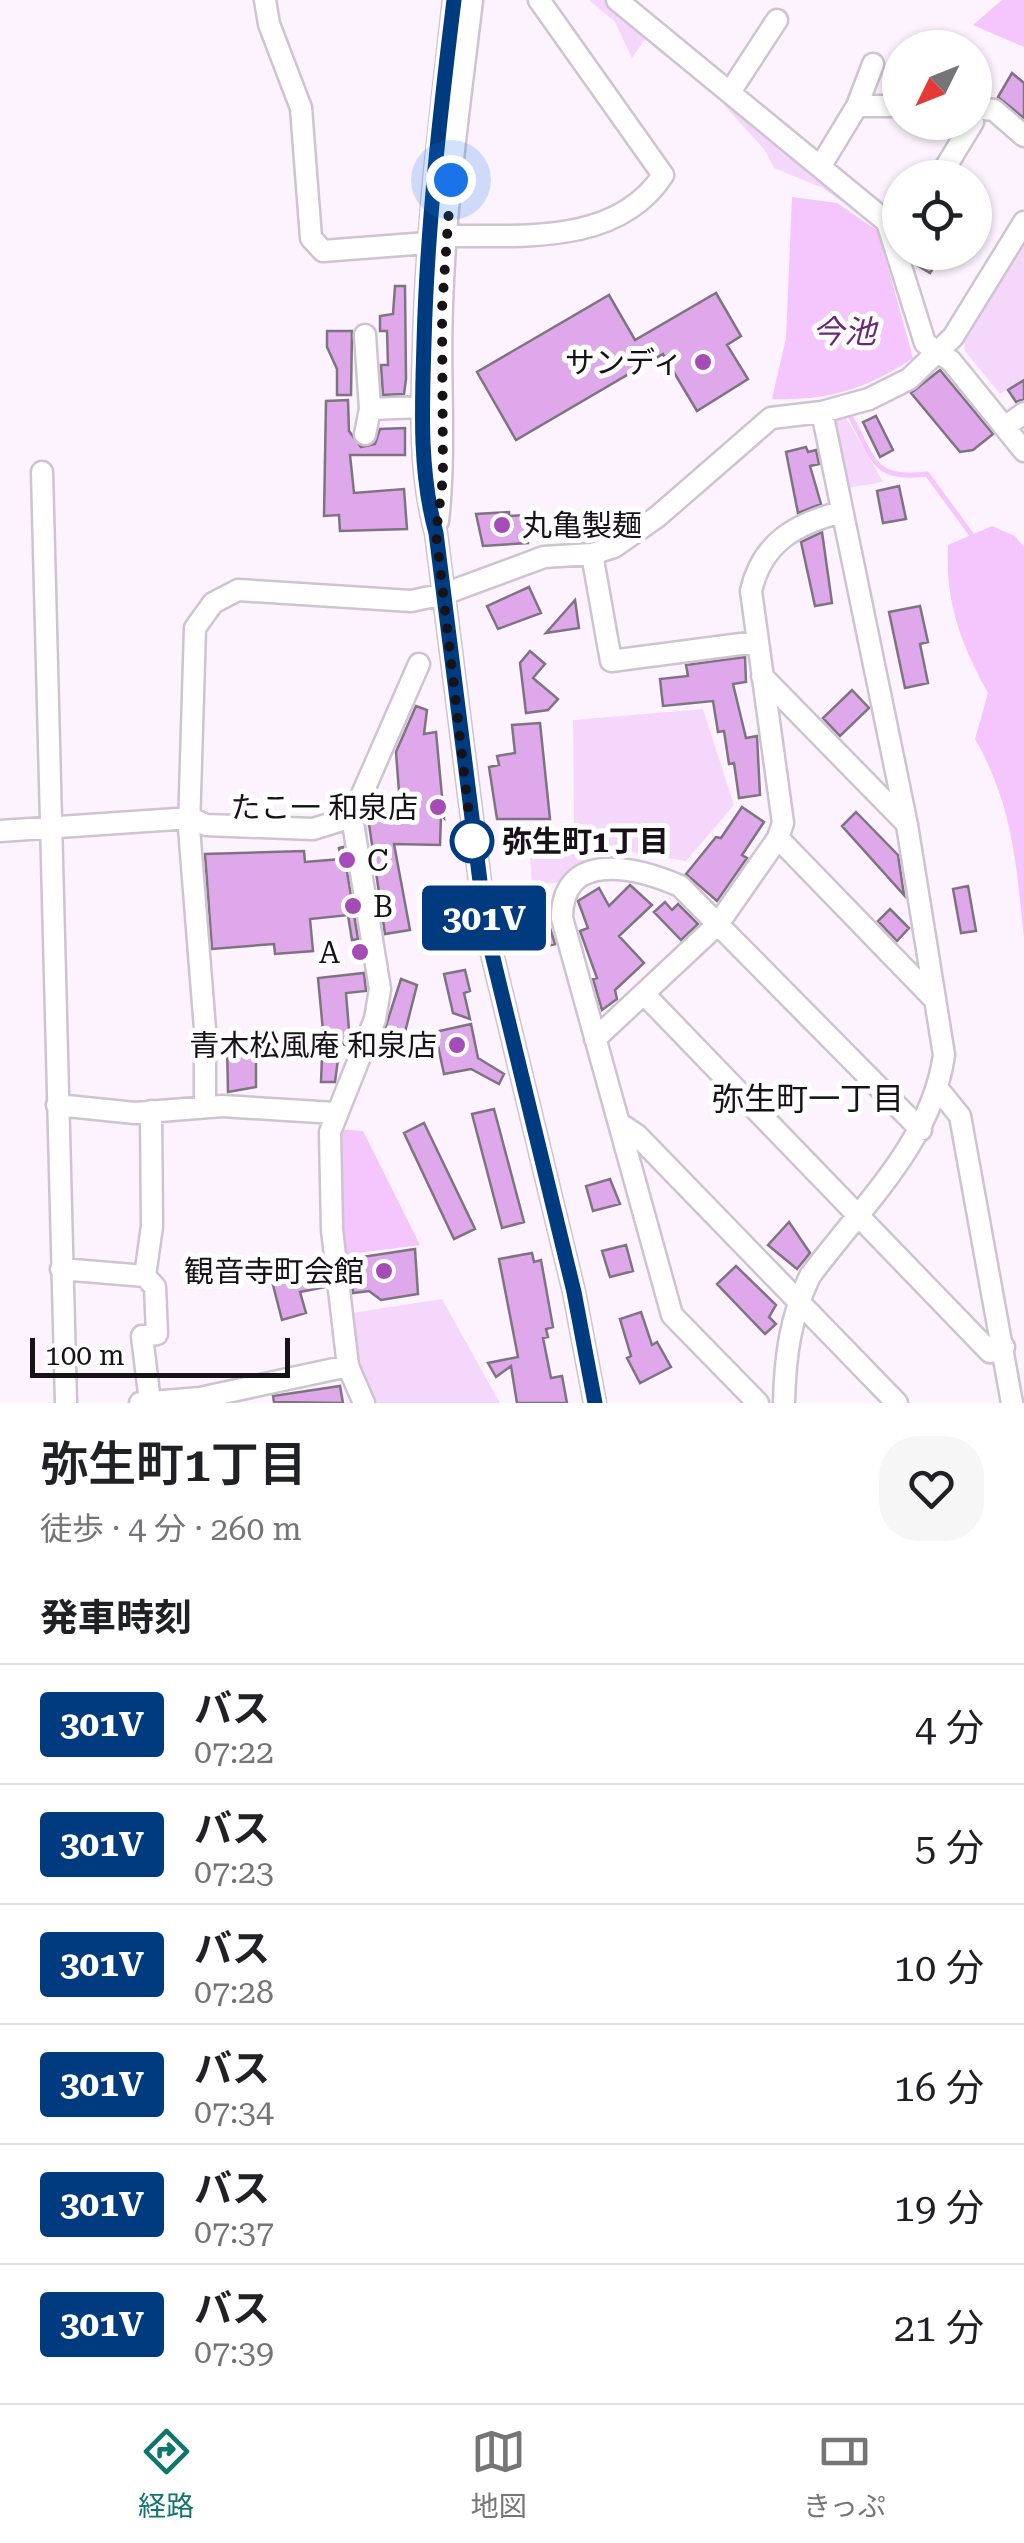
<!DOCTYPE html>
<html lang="ja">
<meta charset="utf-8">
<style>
:root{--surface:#fff;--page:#f6f6f6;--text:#202124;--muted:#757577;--line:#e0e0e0;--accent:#0f766e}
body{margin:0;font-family:"Roboto Serif","Noto Sans JP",serif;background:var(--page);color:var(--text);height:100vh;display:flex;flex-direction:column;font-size:38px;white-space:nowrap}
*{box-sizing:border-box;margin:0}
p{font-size:32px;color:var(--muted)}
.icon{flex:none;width:55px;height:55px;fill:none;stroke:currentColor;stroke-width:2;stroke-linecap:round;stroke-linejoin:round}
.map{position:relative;height:1403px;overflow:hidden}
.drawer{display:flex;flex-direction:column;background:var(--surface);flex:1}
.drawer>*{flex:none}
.badge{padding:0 20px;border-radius:8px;font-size:35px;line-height:65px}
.needle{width:65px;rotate:227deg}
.buttons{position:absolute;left:882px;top:30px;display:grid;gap:20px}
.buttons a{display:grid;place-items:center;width:110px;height:110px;border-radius:50%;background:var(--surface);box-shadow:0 2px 8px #0004;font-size:50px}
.scale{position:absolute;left:30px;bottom:25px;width:260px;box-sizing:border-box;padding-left:10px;border:5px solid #161217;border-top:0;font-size:28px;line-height:35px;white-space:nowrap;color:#161217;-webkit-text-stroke:8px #fff;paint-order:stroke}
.you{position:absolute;width:50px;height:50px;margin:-25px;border:8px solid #fff;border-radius:50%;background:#1a73e8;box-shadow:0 0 0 15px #1a73e833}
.map>.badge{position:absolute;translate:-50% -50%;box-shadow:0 0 0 5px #fff}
h2{padding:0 40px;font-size:38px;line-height:90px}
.round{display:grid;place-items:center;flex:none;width:105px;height:105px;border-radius:40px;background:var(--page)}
.headline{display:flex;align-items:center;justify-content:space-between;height:170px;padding:0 40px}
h1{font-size:48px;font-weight:600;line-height:75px}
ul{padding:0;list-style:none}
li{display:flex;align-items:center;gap:30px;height:120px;padding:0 40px;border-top:2px solid var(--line)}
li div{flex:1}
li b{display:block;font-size:38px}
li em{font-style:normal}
li .badge{min-width:110px;font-weight:700;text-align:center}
.tab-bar{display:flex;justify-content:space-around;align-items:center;height:140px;border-top:2px solid var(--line);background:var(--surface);font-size:28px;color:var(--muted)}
.tab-bar a{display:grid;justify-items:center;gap:5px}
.tab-bar .selected{color:var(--accent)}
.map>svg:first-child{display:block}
.green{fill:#f6d7fc}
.water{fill:#f4c6fd}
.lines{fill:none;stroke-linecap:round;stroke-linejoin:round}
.stream{stroke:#f4c6fd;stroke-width:5}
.building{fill:#dfa8eb;stroke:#7e7380;stroke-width:2.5}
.minor-casing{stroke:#cfc3d1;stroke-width:25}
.minor{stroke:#fff;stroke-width:20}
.line-casing{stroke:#fff;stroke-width:22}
.line{stroke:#003b80;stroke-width:15}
.walk{stroke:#161217;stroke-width:10;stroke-dasharray:0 18}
.poi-dot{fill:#a64cb7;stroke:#fff;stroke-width:4}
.stop-dot{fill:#fff;stroke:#003b80;stroke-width:5}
.labels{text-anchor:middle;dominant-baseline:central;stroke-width:10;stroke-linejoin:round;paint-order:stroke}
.poi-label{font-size:30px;fill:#161217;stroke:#fff;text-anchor:end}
.stop-label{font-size:30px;font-weight:bold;fill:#161217;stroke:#fff;text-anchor:start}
.water-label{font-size:32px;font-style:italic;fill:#6a2876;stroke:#fff}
.neighbourhood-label{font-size:32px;fill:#161217;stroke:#fff}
</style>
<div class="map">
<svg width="1024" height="1403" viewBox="0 0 1024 1403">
<rect width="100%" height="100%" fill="#fdf3ff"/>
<!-- green -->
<path class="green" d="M589 0H604L648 35 632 58 615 22Z
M727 99 880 225 876 227 823 188 774 168 764 149 723 104Z
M1024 237V378L1000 394 965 351 964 338Z
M841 416H845L883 482 847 488 835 423Z
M703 709 734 805 686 861 565 841 574 824 573 720Z
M542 849 586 854 587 864 563 882 532 885 530 854Z
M442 1299 500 1403H376L359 1374 352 1313Z"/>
<!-- water -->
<path class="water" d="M1002 0H1024V47L973 25Z
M792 197 837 203 878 231 913 358C867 389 827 401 772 399L786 338Z
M992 526 1015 536 1024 547V938C1016 862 1013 806 975 739L988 693C961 644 945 602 948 545Z
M338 1129 363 1131 420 1245 343 1255Z"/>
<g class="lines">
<!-- stream -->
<path class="stream" d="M849 414C874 458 871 481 927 474L974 538
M365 809V838"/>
</g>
<!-- building -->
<path class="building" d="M1012 73 1024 83V118L998 97Z
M918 252H943L930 273 915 264Z
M395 286H405L406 379 404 394 383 395 381 365H388L387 331H380V316L393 314Z
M716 293 741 336 727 345 748 379 697 411 663 354 516 440 477 372 609 295 635 340Z
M327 331H352L351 395H337V369L327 347Z
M940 370 993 434 973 450 960 452 911 393Z
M1024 380V399L1016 402 1008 390Z
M348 400 349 431 361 447 375 444 380 429 405 428V455H350L354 493 404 489 407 529 340 531 339 515 324 516 326 401Z
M876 416 893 450 880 457 863 422Z
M806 447 808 452 816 450 819 464 810 466 821 504 798 513 786 452Z
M899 486 906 519 883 523 877 491Z
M509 512V516L526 515 528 543 483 546 476 514Z
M822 532 832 603 815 606 801 542Z
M529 587 541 613 498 629 487 606Z
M575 600 579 628 546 633Z
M920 606 928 642 920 644 928 683 905 688 889 612Z
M530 651 545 664 533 678 558 699 548 710 526 713 520 663Z
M745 657 746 682 733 684 746 738 757 736 760 795 739 798 734 763 729 764 724 731 718 732 713 701 663 706 660 679 688 676 686 665Z
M852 690 869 708 840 736 823 718Z
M416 706 427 710 424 734 436 732 444 818 441 815 440 845 394 844 410 930 385 934 368 817 401 818 396 752Z
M540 723 550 819H497L489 767 499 765 497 756 515 753 512 725Z
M742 807 764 822 742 855 747 858 717 901 686 874 716 837 721 838Z
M856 812 898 855 904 895 842 826Z
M343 847 358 939 352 940 348 915 310 919 313 951 275 954 274 944 212 949 205 854 304 851 305 862 341 859 339 848Z
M630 885 652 905 619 936 644 963 615 990 617 999 602 1010 593 979 597 978 580 931 588 928 578 901 599 888 609 906Z
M968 886 976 931 961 933 953 889Z
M665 902 672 910 678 904 698 924 681 940 654 912Z
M890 909 909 928 897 941 878 921Z
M540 917 543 929 550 928 555 944 532 950 524 921Z
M465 970 470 991 464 993 470 1019 453 1013 444 974Z
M364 973 366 991 346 993 349 1030 355 1031 350 1046 340 1044 335 1082H321L323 1031 318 978Z
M401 979 417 985 403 1040 383 1035Z
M471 1024 478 1058 504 1074 499 1084 471 1069 444 1074 435 1032Z
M256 1044V1087L228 1092 227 1045Z
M494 1109 524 1222 502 1228 472 1114Z
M424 1123 475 1229 454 1239 404 1133Z
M610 1179 620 1204 593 1211 586 1186Z
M789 1222 810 1253 797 1269 768 1245Z
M626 1245 633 1271 610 1277 602 1251Z
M415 1249 418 1294 381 1300 369 1291 353 1293 349 1259Z
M532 1253 534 1262 541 1260 553 1327 546 1329 548 1337 543 1338 551 1378 562 1376 567 1403H517L511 1366 496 1377 488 1363 518 1357 499 1259Z
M736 1266 776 1305 769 1317 776 1324 765 1334 717 1284Z
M323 1273 325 1287 300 1292 306 1313 282 1320 273 1285Z
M641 1312 652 1345 657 1342 671 1367 640 1383 627 1358 631 1356 620 1319Z
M340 1386 343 1403 274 1402 273 1396Z"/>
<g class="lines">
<defs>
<path id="minor" d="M265 0 269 24 301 108 311 238 323 251 427 243
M454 0C441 114 427 228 424 343 422 407 419 472 436 533L486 929 574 1292 595 1403
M617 0 887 222 925 343 951 361 1024 451
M730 92 777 20
M857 106H900
M975 108 994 110 1024 136
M820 167 857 106 873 64
M939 178 973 122
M446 236C520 235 617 246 663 175L539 0
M365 335 370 409 422 407
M1005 427 1024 413
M365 434 370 409
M42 472 66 1403
M438 521C446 450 439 378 442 306 445 204 460 102 472 0
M592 554 611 661 756 642
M762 676 906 823
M0 831 191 818 206 825 313 829 352 817 419 664
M778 838 935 1000
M645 995 990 1352 1004 1347
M595 1039 718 924 778 838 783 823 751 591C762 542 797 523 842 512
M939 1090 960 1116 1012 1403
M57 1105 135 1113 222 1106 335 1113
M205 1107V1029L189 828 195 628 213 603 238 590 411 601 444 594 544 557 592 554 614 547 657 517 771 418 822 412 869 399 909 379 953 337 1024 222
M619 1123 637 1135 897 1403
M61 1269 145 1276 155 1287 157 1334 142 1336 150 1402
M145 1276 152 1226 151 1111
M348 1366 332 1230 330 1132 375 1019 380 989 352 817
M140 1403 200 1398 348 1366 364 1403
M758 1403 672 1315 562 918C562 849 636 867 680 886L921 1130
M784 1403C785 1357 790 1318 810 1276 861 1207 932 1142 944 1055L907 825 822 412"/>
</defs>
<!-- minor casing -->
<use href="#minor" class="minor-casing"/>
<!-- minor -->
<use href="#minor" class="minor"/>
</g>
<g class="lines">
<defs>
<path id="line" d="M454 0C440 114 427 228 424 343 422 407 419 472 436 533L486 929 574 1292 595 1403"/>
</defs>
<!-- line casing -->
<use href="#line" class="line-casing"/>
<!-- line -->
<use href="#line" class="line"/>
<!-- walk -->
<path class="walk" d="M451 180 442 309 443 478 436 533 472 841"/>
</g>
<!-- markers -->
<g class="poi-dot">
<circle cx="703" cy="362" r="10"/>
<circle cx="502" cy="525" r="10"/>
<circle cx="438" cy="807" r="10"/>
<circle cx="347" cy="860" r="10"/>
<circle cx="353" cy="906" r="10"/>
<circle cx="360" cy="952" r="10"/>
<circle cx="457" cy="1045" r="10"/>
<circle cx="384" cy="1271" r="10"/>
</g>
<circle class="stop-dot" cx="472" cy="841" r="20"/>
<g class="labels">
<!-- poi labels -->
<g class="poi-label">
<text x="683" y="362">サンディ</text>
<text x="522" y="525" text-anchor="start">丸亀製麺</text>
<text x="418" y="807">たこ一 和泉店</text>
<text x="367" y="860" text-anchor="start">C</text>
<text x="373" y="906" text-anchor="start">B</text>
<text x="340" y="952">A</text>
<text x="437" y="1045">青木松風庵 和泉店</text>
<text x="364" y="1271">観音寺町会館</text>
</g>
<!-- stop labels -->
<g class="stop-label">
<text x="502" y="841">弥生町1丁目</text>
</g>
<!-- water labels -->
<g class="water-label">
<text x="844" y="332">今池</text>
</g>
<!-- neighbourhood labels -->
<g class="neighbourhood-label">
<text x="808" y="1099">弥生町一丁目</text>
</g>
</g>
</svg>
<div class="buttons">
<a><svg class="needle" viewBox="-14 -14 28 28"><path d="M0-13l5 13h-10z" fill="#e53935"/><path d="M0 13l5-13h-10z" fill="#757577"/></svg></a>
<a><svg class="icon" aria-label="locate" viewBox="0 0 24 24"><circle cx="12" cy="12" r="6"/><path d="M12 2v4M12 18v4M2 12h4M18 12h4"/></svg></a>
</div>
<div class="scale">100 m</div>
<div class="you" style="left:451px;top:180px"></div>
<b class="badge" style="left:484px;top:918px;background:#003b80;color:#fff">301V</b>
</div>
<section class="drawer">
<div class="headline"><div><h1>弥生町1丁目</h1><p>徒歩 · 4 分 · 260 m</p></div><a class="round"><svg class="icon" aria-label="heart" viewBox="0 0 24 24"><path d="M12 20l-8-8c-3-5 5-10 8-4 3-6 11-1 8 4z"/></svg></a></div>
<h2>発車時刻</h2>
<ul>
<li><span class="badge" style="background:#003b80;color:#fff">301V</span><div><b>バス</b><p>07:22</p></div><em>4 分</em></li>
<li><span class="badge" style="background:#003b80;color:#fff">301V</span><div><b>バス</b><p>07:23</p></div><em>5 分</em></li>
<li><span class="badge" style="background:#003b80;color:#fff">301V</span><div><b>バス</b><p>07:28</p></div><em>10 分</em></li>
<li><span class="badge" style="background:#003b80;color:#fff">301V</span><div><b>バス</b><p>07:34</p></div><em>16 分</em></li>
<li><span class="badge" style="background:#003b80;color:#fff">301V</span><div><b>バス</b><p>07:37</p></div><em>19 分</em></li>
<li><span class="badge" style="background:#003b80;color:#fff">301V</span><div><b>バス</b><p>07:39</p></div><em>21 分</em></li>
</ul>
</section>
<nav class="tab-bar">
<a class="selected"><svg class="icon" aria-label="directions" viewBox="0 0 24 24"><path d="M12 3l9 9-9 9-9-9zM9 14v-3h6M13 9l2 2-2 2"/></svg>経路</a>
<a><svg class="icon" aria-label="map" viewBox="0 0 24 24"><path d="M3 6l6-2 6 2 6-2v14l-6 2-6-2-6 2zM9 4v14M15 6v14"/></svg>地図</a>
<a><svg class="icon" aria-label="tickets" viewBox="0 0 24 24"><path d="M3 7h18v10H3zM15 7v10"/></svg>きっぷ</a>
</nav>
